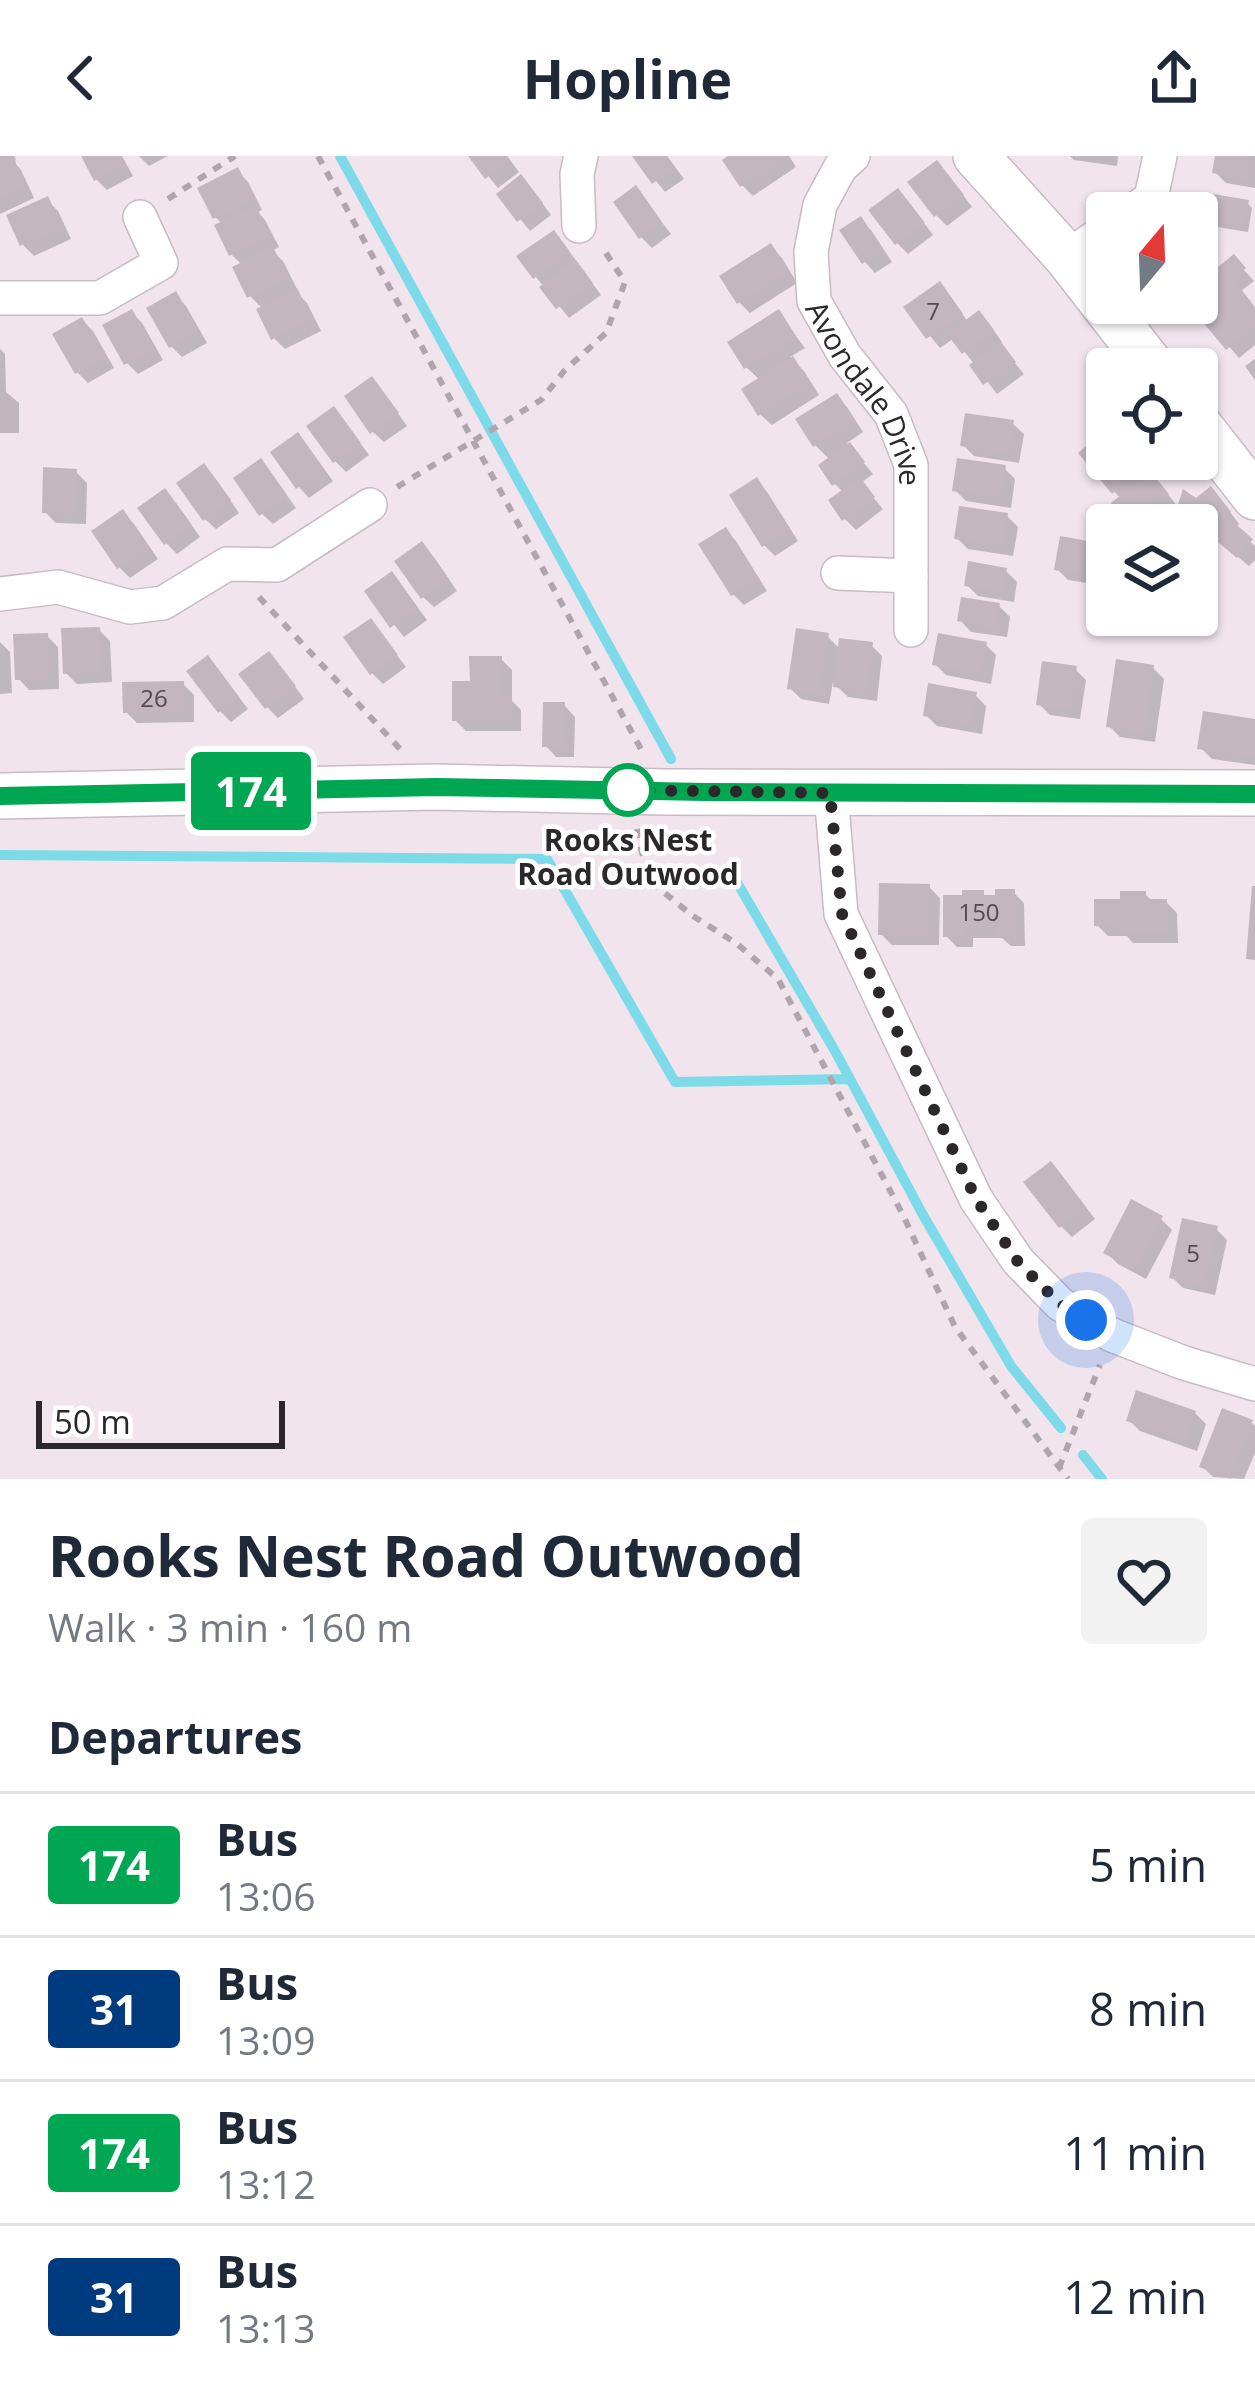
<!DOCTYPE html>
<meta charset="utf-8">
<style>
:root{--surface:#fff;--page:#f2f2f3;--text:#1f2937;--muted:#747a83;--line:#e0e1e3}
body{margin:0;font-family:"Open Sans",sans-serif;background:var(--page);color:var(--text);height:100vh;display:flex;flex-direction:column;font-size:45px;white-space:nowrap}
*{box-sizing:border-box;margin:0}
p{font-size:39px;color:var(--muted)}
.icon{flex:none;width:66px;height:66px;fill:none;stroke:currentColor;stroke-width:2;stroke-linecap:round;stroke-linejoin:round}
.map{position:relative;height:1323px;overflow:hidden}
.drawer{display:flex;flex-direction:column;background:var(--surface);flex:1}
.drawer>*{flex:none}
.badge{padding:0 24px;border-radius:9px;font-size:42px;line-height:78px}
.needle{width:78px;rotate:19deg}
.buttons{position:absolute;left:1086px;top:36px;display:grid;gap:24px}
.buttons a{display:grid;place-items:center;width:132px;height:132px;border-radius:12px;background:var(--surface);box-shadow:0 3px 9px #0004;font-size:60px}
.scale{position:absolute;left:36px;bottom:30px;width:249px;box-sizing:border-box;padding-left:12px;border:6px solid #2c272a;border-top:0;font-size:33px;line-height:42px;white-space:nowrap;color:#2c272a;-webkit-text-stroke:9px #fff;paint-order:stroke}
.you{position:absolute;width:60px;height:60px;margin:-30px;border:9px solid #fff;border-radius:50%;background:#1a73e8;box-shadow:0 0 0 18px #1a73e833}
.map>.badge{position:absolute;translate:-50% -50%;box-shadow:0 0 0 6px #fff}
h2{padding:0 48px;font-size:45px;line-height:108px}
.round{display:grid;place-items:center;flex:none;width:126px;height:126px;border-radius:12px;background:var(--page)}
.headline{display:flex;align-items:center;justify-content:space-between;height:204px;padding:0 48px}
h1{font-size:57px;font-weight:700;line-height:90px}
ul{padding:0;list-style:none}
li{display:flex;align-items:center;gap:36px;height:144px;padding:0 48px;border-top:3px solid var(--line)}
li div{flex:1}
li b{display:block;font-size:45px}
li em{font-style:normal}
li .badge{min-width:132px;font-weight:700;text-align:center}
header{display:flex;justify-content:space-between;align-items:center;height:156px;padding:0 48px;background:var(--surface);font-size:54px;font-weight:700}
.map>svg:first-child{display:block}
.shadow{fill:#0003}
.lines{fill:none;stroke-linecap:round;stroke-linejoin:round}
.stream{stroke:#7cdae9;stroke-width:10}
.building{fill:#c3b6bf}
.street-casing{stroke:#c8bbc3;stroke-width:36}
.secondary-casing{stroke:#c8bbc3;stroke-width:48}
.path{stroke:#afa5ac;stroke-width:6;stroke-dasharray:9 9;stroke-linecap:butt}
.street{stroke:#fff;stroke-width:33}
.secondary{stroke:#fff;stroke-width:45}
.line-casing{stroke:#fff;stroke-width:27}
.line{stroke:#00a651;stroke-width:18}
.walk{stroke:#2c272a;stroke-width:12;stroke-dasharray:0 21.6}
.stop-dot{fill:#fff;stroke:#00a651;stroke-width:6}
.labels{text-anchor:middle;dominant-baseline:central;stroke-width:9;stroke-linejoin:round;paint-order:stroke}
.number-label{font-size:24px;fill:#524b4f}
.street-label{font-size:30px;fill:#2c272a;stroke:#fff}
.stop-label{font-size:30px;font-weight:bold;fill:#2c272a;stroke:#fff}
</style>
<header><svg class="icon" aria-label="back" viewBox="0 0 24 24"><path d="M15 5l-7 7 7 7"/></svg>Hopline<svg class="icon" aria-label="share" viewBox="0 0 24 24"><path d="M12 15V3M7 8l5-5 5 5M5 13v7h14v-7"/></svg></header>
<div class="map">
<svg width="1255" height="1323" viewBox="0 0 1255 1323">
<rect width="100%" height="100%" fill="#f1e4ed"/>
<!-- shadow -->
<path class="shadow" d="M0 0H15L16 8 21 14 34 42 0 58Z
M84 0H122L133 20 107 34 96 23Z
M139 0H168L149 10Z
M472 0H507L519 16 498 32Z
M636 0H667L684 23 665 36Z
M733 0H789L796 11 753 40 742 29Z
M1070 0H1118L1117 10 1074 4Z
M1218 0H1255V32L1226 27 1215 16Z
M237 15 248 26 262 54 258 56 265 64 279 91 272 95 283 105 297 133 294 134 307 147 321 175 285 193 274 182 263 153 250 140 242 109 232 99 218 71 223 68 215 61Z
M948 19 972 51 947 70 936 59Z
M532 33 551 59 530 75 500 38Z
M636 33 671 78 652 92 641 81Z
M47 44 58 55 71 83 34 100 23 89Z
M909 47 933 79 908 98 897 87Z
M1247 47 1252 52 1248 76 1211 70 1206 65Z
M860 64 871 74 892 106 875 117 865 106Z
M1197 79 1218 104 1197 121Z
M564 88 601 139 569 162 536 121Z
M771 91 782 102 797 127 750 157 739 146Z
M1233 102 1254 125 1241 135 1255 152V189L1239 202 1191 147H1197V132Z
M175 139 186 150 207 187 182 201 171 190Z
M950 140 968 166 990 169 1002 186 999 188 1024 218 997 238 954 182 940 192 907 152Z
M131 156 142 167 163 204 138 218 127 207Z
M778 157 805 192 790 201 804 215 819 239 772 269 761 259 745 234 760 224 746 211Z
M82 164 93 175 114 212 88 227 77 216Z
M0 193 5 198 6 236 19 247V277H0Z
M1255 203V224L1245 210Z
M382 235 407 270 384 286 373 276Z
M836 240 847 251 863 276 847 287 873 318 861 327 883 353 856 374 845 363 844 337 835 328 830 304 815 289Z
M344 265 369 299 346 316 335 305Z
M1012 267 1024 278 1019 307 974 300 963 289Z
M1107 276V303H1140L1178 351 1156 369H1133L1115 348 1121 343 1082 297Z
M308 291 333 325 309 342 299 331Z
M1004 312 1015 323 1011 352 966 345 955 334Z
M76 316 87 327 86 368 56 367 45 356Z
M271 317 296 352 273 368 262 358Z
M215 322 239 357 216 373 205 363Z
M756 325 767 336 798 385 775 400 764 389Z
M1222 345 1239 368 1235 372 1255 390V404L1249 410 1192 363 1196 346Z
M176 347 200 381 177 398 166 387Z
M123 357 134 368 158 403 130 422 119 411Z
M1007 360 1018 371 1013 400 968 393 957 382Z
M725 374 736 385 767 435 744 449 733 438Z
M1087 388 1095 396 1107 391V430L1094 421 1093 428 1068 424 1057 413Z
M433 400 457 435 434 451 423 441Z
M1006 415 1017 426 1014 446 978 440 967 429Z
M402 430 427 464 404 481 368 436Z
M999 450 1010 461 1007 481 971 476 960 464Z
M371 466 406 511 383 528 372 517Z
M99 474 110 485 112 526 77 528 66 517Z
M47 480 58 491 59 533 29 534 18 522Z
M827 480 841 494 871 489 882 500 877 545 848 541 833 526 829 548 801 543 790 532Z
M0 486 10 496 12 537 0 538Z
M985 488 996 499 991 528 946 519 935 508Z
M501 503 512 514V545L521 554V575H466L455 564 473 528Z
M280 510 304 543 278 562 267 551Z
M1153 512 1164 523 1155 586 1120 581 1109 570Z
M1075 513 1086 524 1080 563 1050 559 1039 548Z
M218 514 248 553 231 566 220 555Z
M183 528 194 539V566L137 567 126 556Z
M975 539 986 550 982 578 937 570 926 559Z
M564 549 575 561 574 601H556L545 589Z
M1255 566V609L1212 603 1201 592Z
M929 731 940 742 939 789H892L881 778Z
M1013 736 1024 747 1025 790H1011L1002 782H973V791H957L946 780 965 742 982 737 988 742Z
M1145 738 1153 746H1166L1177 757 1178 787H1133L1127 780H1108L1097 769 1123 746Z
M1062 1020 1095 1063 1072 1081 1061 1070Z
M1161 1063 1172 1074 1146 1123 1118 1108 1107 1097Z
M1216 1073 1227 1084 1215 1139 1183 1132 1172 1121Z
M1195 1257 1206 1268 1197 1295 1140 1275 1129 1264Z
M1252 1267 1255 1270V1297L1244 1323 1213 1321 1202 1310Z"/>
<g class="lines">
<!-- stream -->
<path class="stream" d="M340 0 671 603
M0 699 547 703 675 926 850 923
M735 723 835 895 923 1059 1011 1210 1061 1272
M1083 1299 1102 1323"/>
</g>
<!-- building -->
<path class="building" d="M9 0H12L25 31 0 42V4Z
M81 0H120L124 9 94 25Z
M468 0H507L510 4 485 23Z
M632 0H667L675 11 652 28Z
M728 0H787L740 31 722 4Z
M1215 0H1251L1248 23 1212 17Z
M937 4 964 39 934 61 907 26Z
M238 11 254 42 213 63 197 32Z
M521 18 543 47 517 66 496 38Z
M636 29 662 66 639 83 613 46Z
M898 32 925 67 895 89 868 54Z
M1207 37 1249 44 1244 73 1203 66Z
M48 40 62 71 20 90 6 59Z
M255 49 271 80 229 100 214 69Z
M861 60 883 94 862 108 839 74Z
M554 74 570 96 533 123 516 100Z
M771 87 789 115 737 148 719 120Z
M273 91 288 121 247 142 232 111Z
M1234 98 1246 112 1233 123 1255 151V170L1226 194 1187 147H1197V128Z
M576 104 593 127 556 153 539 131Z
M940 125 963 158 926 183 903 151Z
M297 132 312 163 271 184 256 153Z
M176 135 199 175 169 192 146 152Z
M132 153 154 193 124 209 102 169Z
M779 153 796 180 744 213 727 186Z
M979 154 994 174 962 198 947 178Z
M82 161 105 201 75 218 52 178Z
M1001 186 1016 206 983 229 969 209Z
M793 200 810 227 758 260 741 233Z
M372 220 399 257 370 278 344 240Z
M837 237 855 264 813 291 795 263Z
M334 250 361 287 333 307 306 270Z
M965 257 1014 264 1009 297 960 290Z
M1107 272V303H1142L1147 309 1112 338 1078 297Z
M298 276 324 313 296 333 270 296Z
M850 286 865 306 832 330 818 309Z
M261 302 287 339 259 360 233 322Z
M957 302 1006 309 1001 342 952 335Z
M204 307 231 344 203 365 176 327Z
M43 311 77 313 76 358 42 357Z
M1150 315 1169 338 1129 369 1111 347Z
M757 321 790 373 762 391 729 339Z
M860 321 875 341 842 365 828 344Z
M1211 330 1231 356 1226 360 1253 383 1237 402 1177 352 1183 333 1196 342Z
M165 332 192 369 164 389 137 352Z
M959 350 1008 357 1003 390 954 383Z
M123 353 149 391 117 413 91 375Z
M726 371 759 423 731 440 698 388Z
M1060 380 1088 385 1083 418 1054 414Z
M422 385 449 423 421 443 394 405Z
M1094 386 1107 388V422L1088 419Z
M968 405 1007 412 1003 436 964 430Z
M392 415 418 452 390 472 364 435Z
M961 441 1000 447 996 472 957 465Z
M371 462 398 499 370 519 343 481Z
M100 471 102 516 63 518 61 472Z
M796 472 829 477 819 538 787 533Z
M48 477 50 523 15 524 13 478Z
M938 477 987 486 980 518 932 509Z
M839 482 873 486 867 535 833 531Z
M269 495 296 530 265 553 238 518Z
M208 499 239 541 218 557 186 515Z
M469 500H502V541L511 540V565H452V525H470Z
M1116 503 1154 509 1145 576 1106 571Z
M1042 505 1077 510 1070 554 1036 549Z
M184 525 185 556 123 557 122 526Z
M928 527 977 536 971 568 923 560Z
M543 546H565L564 591H542Z
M1203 555 1255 563V601L1197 593Z
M879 727 930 728 929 779H878Z
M1252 730H1255V804L1246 803Z
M995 733H1015V780H997V772H963V781H943V739H962V734H984V739H995Z
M1120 735H1146V743H1167L1168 777H1119V771L1094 770V743H1120Z
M1051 1005 1086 1051 1059 1072 1023 1026Z
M1131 1043 1163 1060 1135 1114 1103 1097Z
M1182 1062 1218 1070 1204 1130 1169 1122Z
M1136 1234 1196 1255 1186 1286 1126 1265Z
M1222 1252 1253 1264 1230 1323 1199 1311Z"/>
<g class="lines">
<defs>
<g id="street">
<path id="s1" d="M853 0 840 12 820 49 811 96 814 145 845 200 891 258 911 309V474"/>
<path d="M1130 57 1151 42 1160 0"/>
<path d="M579 70 577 18 581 0"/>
<path d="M1067 101 1107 73"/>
<path d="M0 142H100L161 107 140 61"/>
<path d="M838 417 911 420"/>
<path d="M0 438 58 431 130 451 163 447 227 408 277 409 370 349"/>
<path d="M831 637 841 758 976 1043 1018 1105 1060 1148 1112 1179 1184 1207 1255 1228"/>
</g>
<path id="secondary" d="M976 0 1067 101 1154 213
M1197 267 1255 341
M0 640 435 631 664 636 1255 637"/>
</defs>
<!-- street casing -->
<use href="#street" class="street-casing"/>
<!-- secondary casing -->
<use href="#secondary" class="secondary-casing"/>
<!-- path -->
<path class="path" d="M318 0 642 595
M168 43 235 0
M397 331 541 244 565 214 606 177 625 126 602 91
M259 441 401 594
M637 673 642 697 656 730 693 760 736 787 778 823 903 1059 955 1171 1068 1323
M1059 1312 1100 1209"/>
<!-- street -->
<use href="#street" class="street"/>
<!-- secondary -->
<use href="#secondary" class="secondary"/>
</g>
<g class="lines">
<defs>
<path id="line" d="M0 640 436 631 706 636 1255 638"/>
</defs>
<!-- line casing -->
<use href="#line" class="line-casing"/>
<!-- line -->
<use href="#line" class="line"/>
<!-- walk -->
<path class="walk" d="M628 634 830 637 842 758 976 1043 1018 1106 1060 1148 1086 1164"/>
</g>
<!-- markers -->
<circle class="stop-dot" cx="628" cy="634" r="24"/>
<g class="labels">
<!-- number labels -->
<g class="number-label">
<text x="933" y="154">7</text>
<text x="154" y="541">26</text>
<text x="979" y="755">150</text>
<text x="1193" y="1096">5</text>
</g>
<!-- street labels -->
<g class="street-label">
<text stroke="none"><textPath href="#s1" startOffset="264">Avondale Drive</textPath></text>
</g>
<!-- stop labels -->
<g class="stop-label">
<text x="628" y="683">Rooks Nest<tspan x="628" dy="34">Road Outwood</tspan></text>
</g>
</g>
</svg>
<div class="buttons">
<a><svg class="needle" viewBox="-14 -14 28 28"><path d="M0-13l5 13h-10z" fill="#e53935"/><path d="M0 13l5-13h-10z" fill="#747a83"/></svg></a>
<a><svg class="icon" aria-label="locate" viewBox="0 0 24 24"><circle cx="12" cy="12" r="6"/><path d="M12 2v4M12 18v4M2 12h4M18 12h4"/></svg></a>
<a><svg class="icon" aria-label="layers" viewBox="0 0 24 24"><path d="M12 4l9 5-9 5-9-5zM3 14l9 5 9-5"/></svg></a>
</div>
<div class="scale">50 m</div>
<div class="you" style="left:1086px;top:1164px"></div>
<b class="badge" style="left:251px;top:635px;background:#00a651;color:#fff">174</b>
</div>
<section class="drawer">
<div class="headline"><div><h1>Rooks Nest Road Outwood</h1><p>Walk · 3 min · 160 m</p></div><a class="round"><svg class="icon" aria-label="heart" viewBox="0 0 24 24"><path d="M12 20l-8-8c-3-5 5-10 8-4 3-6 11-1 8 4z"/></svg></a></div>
<h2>Departures</h2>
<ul>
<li><span class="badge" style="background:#00a651;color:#fff">174</span><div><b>Bus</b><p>13:06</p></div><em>5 min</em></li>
<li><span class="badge" style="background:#003b80;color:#fff">31</span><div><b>Bus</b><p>13:09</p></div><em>8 min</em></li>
<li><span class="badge" style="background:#00a651;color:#fff">174</span><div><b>Bus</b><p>13:12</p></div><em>11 min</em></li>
<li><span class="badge" style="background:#003b80;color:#fff">31</span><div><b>Bus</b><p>13:13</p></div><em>12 min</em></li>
</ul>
</section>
